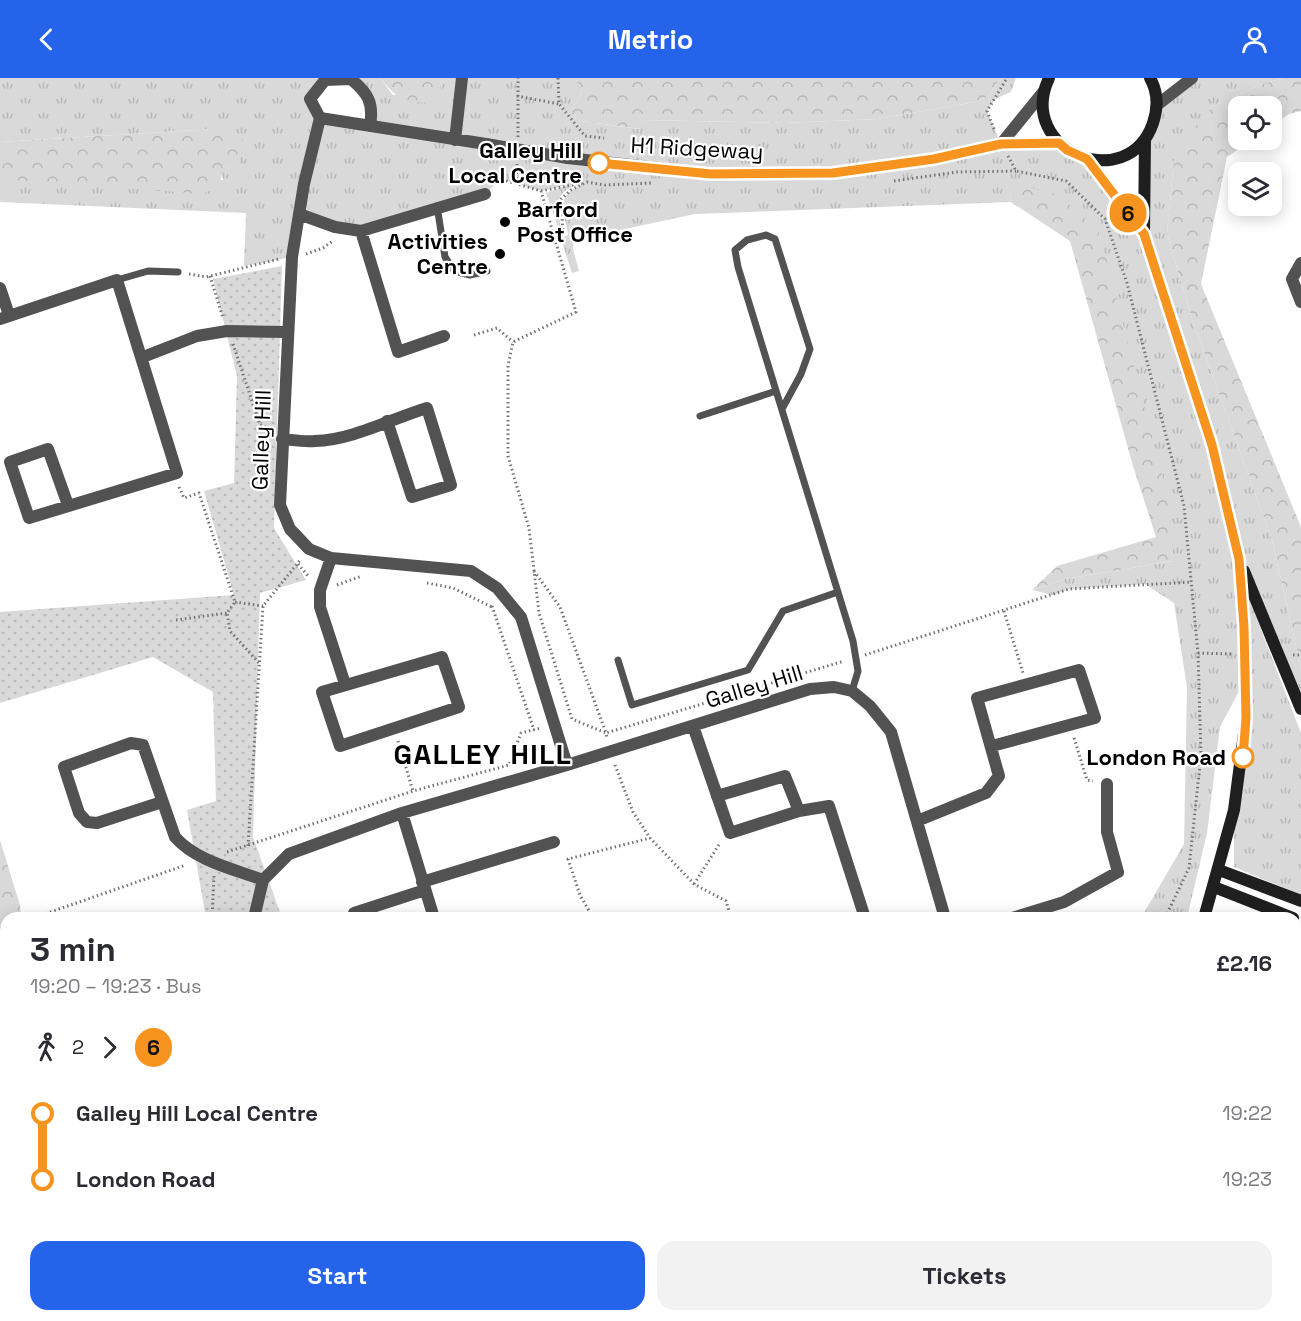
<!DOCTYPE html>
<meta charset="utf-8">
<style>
:root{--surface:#fff;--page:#f2f2f3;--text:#2b2b33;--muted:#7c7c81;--accent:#2563eb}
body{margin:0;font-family:"Space Grotesk",sans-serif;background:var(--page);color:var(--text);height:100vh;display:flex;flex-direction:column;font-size:22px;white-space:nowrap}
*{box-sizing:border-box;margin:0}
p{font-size:20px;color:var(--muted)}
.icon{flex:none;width:33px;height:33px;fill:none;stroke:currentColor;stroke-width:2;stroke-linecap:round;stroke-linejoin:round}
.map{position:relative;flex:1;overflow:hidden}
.side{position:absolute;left:0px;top:834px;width:1302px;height:410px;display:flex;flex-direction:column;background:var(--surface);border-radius:18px 18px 0 0;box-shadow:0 3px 15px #0003}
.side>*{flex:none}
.badge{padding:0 12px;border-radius:20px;font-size:21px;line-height:39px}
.buttons{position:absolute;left:1228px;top:18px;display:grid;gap:12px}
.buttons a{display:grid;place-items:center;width:54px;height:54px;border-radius:12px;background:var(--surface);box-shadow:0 3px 15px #0003;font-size:30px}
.map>.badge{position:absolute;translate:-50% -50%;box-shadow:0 0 0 3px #fff}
.legs{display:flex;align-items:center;gap:9px;height:66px;padding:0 30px;font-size:20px}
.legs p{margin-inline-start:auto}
.head{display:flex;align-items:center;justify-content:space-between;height:102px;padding:0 30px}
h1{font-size:33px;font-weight:600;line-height:45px}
.cta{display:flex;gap:12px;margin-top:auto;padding:12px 30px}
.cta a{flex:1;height:69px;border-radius:18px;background:var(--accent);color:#fff;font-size:24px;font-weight:600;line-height:69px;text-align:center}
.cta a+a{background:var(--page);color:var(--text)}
ul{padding:0 30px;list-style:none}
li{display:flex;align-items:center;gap:21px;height:66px;font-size:22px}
li i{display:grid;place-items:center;width:9px;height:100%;margin:0 8px;background:currentColor}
li i::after{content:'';width:15px;height:15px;margin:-8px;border:4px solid;border-radius:50%;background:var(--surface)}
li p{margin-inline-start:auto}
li:first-child i{background:linear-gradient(#0000 50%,currentColor 0)}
li:last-child i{background:linear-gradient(currentColor 50%,#0000 0)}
header{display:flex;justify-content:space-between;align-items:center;height:78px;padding:0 30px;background:var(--accent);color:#fff;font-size:27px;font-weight:600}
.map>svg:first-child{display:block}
.grass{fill:url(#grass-tufts);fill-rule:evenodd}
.forest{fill:url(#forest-crowns)}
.cemetery{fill:url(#cemetery-stones)}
.park{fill:url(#park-dots)}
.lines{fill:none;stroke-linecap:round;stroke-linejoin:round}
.path{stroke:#747474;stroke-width:3;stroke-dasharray:1.5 3;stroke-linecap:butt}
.lane{stroke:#525252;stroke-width:7}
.street{stroke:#525252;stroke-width:12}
.secondary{stroke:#1f1f1f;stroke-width:12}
.street-bridge{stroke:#525252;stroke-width:12}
.secondary-bridge{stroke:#1f1f1f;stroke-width:12}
.line-1-casing{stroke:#fff;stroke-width:14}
.line-1{stroke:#f6941f;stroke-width:9}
.stop-1-dot{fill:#fff;stroke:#f6941f;stroke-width:3}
.poi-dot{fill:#000;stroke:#fff;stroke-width:2}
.labels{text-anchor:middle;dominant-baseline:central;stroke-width:4.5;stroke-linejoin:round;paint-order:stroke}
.street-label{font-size:22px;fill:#000;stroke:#fff}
.stop-label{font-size:22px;font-weight:bold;fill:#000;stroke:#fff;text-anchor:end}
.poi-label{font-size:22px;font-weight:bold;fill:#000;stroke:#fff;text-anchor:start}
.district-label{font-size:28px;font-weight:bold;letter-spacing:1.5px;fill:#000;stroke:#fff}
</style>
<header><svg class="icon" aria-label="back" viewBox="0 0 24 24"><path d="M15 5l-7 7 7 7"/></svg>Metrio<svg class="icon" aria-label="person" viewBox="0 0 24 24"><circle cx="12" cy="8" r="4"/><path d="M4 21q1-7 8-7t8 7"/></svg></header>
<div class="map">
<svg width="1301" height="1243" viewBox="0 0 1301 1243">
<defs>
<pattern id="grass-tufts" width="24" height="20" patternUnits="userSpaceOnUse" patternTransform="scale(1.5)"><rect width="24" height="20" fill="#d9d9d9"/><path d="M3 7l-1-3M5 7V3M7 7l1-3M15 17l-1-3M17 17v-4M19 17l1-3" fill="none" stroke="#b8b8b8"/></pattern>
<pattern id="forest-crowns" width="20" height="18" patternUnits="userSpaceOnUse" patternTransform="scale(1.5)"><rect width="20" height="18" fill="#d9d9d9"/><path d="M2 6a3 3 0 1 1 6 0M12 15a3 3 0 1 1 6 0" fill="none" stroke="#b8b8b8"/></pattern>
<pattern id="cemetery-stones" width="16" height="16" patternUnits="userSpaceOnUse" patternTransform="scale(1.5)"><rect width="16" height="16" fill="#d9d9d9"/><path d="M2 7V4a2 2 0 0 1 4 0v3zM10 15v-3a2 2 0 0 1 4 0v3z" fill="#b8b8b8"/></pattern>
<pattern id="park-dots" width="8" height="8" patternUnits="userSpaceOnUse" patternTransform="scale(1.5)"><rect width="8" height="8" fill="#d9d9d9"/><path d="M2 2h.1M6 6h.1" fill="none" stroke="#b8b8b8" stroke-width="1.8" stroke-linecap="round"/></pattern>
</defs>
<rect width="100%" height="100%" fill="#fff"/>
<!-- grass -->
<path class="grass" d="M0 0H380L393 17 439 11 442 0H575L582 13 578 23 567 35 572 42 576 39 581 43 639 51 641 42 785 45 877 41 975 24 989 18 1000 0H1016L1011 14 995 21 987 33 1001 66 1059 65 1087 81 1143 155 1145 61 1157 27 1192 0H1283L1260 7 1213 28 1174 81 1167 156 1193 244 1272 462 1301 590V617L1241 487 1260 549 1301 655V817L1234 789V732L1245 602 1220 649 1207 755 1187 840H1141L1184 766 1187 610 1174 525 1145 506 1070 511 1053 517 1032 512 1065 501 1173 483 1099 153 1010 105 1011 124 695 136 583 160 574 148 573 171 579 193 572 195 561 161 568 157C564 129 554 121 582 106 552 112 557 129 562 154L560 155 546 115 568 107 541 113 500 101 485 116 361 153 299 136 292 179 244 188 246 135 0 124V102H223L221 93 224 87 238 92 213 51 0 64ZM351 1 373 32 369 48 320 40 311 21 325 2Z
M627 1238H888L873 1243H617Z"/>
<!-- forest -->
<path class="forest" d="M380 0H442L439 11 428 25C401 23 397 20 380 0Z
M575 0H1000L989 18 975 24 877 41 785 45 641 42 640 51 581 43 576 39 572 42 566 36 578 23 582 13Z
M1283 0H1301V33L1289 36 1272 48V28H1239V62H1252L1227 79 1201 206 1301 449V590L1272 462 1193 244 1167 156 1174 81 1184 62 1213 28 1260 7Z
M213 51 240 56 244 65 238 93 224 87 219 109 202 116 34 103 0 102V64Z
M1009 104 1058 117 1099 153 1171 431 1173 483 1065 501 1032 512 1057 488 1156 459 1133 388 1070 163 1011 124Z
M0 762 20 827 21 840H6V1238H63L64 1243H0Z"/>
<!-- cemetery -->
<path class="cemetery" d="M1296 919 1301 921V1222L1296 1224Z"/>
<!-- park -->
<path class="park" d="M282 188 274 450 306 502 260 515 253 759 282 840H206L187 732 216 723 213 614 153 579 0 625V534L234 517 204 413 234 405 237 298 213 201Z"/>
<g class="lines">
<!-- path -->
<path class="path" d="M558 0 559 26 585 58 604 60
M517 18 559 26
M994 51 987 33 1007 0
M518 59V0
M1008 78 1016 93 1066 103 1105 141 1127 205 1184 428 1198 575 1201 677 1189 790 1165 840
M894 103 957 94 1016 93
M516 105 517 86
M495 106 500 101 541 113 576 234 513 264 508 288V378L529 450 539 535 572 641 606 655 607 660
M541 113 582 105
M555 162 563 153 561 126 559 123 571 112 587 104 605 107 651 105
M306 176 323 170 334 162
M189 196 206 199 279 181
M210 198 223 240
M474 257 497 250 513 264
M233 266 260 347 270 350
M179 409 184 420 199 415 235 524 227 535 230 553 259 585
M298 486 309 499
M534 493 560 529 606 655 844 583
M427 505 453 510 492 529
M337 507 362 498
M235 524 263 528
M492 528 534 652
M1004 533 1023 595
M176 542 227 535
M1198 575 1232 576
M865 577 1069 511 1192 504
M1293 577H1301
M1074 660 1087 702 1093 703
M398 663 413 713
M615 687 633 734 650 760 694 806 726 823 731 840
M248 768 263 528 301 481
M227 774 413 713 509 687 521 655 541 650
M694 806 720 765
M33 840 186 787
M212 840 214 798
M593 840 580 817 568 781 650 760
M0 850 6 849
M865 1238 868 1243
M958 1238 962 1243
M1227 1238 1230 1243
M225 1243V1238
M873 1243 888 1238"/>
<!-- lane -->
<path class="lane" d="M437 128 445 179 454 193 470 197 487 193
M117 202 148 193 178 194
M782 331 801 296 810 271 775 161 766 157 747 162 735 172 738 189 853 563 858 593 852 613
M700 338 776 313
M618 582 632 627 748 592 783 533 838 514"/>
<!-- street -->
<path class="street" d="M1157 27 1192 0
M320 40 304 106 292 179 280 427 290 451 309 471 331 480 471 493 497 510 521 539 567 687
M320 40 486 66
M320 40 310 21 325 2 351 1C368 15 374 25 370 48
M455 62 462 0
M1001 66 1044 13
M568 80 711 96 833 95 934 81 1001 66 1059 65
M299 136 335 149 361 153 485 116
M361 153 398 274 444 258
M1301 185 1292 201 1301 224
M0 210 9 237
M0 241 117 202 177 395 29 440 10 384 48 371 68 427
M143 279 197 258 227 253 286 254
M282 361C293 362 304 364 315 363 352 362 391 341 427 330L451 407 412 419 387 343
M331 480 320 512V529L345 606
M442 579 459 629 340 668 322 614Z
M693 648 730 755 799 733 829 728 865 840
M717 718 785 698 799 733
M162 724 97 745 87 744 79 735 64 689 131 665 143 667 175 759C196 783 234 791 263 802
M402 735 434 840
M917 743 986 715 999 698 977 620 1079 592 1095 640 992 668
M422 804 554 764
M254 840 263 802 289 776 402 735 567 687 810 611 834 609 852 613 870 628 891 654 945 840
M356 840 354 835 425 812
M1012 840 1064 824 1118 794 1107 754V706
M301 1238 303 1243
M412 1238 416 1243
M1122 1238 1125 1243
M457 1243 473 1238
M1100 1243 1111 1238"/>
<!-- secondary -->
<path class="secondary" d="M1049 0C1015 73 1128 118 1153 45 1158 30 1158 14 1150 0
M1087 81 1144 155 1212 367 1239 481 1244 549
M1144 155 1145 61
M1244 493 1272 561
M1219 792 1301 823
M1214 809 1293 840
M1204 840 1234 732 1246 640
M742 1243 753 1238"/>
<!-- street-bridge -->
<path class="street-bridge" d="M486 66 568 80"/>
<!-- secondary-bridge -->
<path class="secondary-bridge" d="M1244 549 1246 640
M1272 561 1301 631"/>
</g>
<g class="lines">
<defs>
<path id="line-1" d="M599 85 711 96 833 95 934 81 1001 66 1059 65 1067 72 1087 81 1144 156 1212 367 1239 481 1244 549 1246 640 1243 679"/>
</defs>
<!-- line-1 casing -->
<use href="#line-1" class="line-1-casing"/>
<!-- line-1 -->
<use href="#line-1" class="line-1"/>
</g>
<!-- markers -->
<g class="stop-1-dot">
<circle cx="599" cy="85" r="10"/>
<circle cx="1243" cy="679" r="10"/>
</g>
<g class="poi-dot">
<circle cx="505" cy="144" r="6"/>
<circle cx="500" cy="176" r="6"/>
</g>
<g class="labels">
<!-- street labels -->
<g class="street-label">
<text transform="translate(697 70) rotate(3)">H1 Ridgeway</text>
<text transform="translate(261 362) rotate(-88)">Galley Hill</text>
<text transform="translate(754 608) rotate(-17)">Galley Hill</text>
</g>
<!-- stop labels -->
<g class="stop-label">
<text x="582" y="72">Galley Hill<tspan x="582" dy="25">Local Centre</tspan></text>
<text x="1226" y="679">London Road</text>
</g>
<!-- poi labels -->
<g class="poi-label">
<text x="517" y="131">Barford<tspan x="517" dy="25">Post Office</tspan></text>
<text x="488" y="163" text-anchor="end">Activities<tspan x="488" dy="25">Centre</tspan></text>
</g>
<!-- district labels -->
<g class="district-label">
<text x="483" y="676">GALLEY HILL</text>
</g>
</g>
</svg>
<div class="buttons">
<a><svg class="icon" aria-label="locate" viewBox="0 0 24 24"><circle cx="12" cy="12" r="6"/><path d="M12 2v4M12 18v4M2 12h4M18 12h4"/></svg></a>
<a><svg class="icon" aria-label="layers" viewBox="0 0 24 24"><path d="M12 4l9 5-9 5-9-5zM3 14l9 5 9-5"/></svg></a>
</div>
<b class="badge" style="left:1128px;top:135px;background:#f6941f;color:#111">6</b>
<section class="side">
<div class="head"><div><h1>3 min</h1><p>19:20 – 19:23 · Bus</p></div><b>£2.16</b></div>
<div class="legs"><svg class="icon" aria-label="walk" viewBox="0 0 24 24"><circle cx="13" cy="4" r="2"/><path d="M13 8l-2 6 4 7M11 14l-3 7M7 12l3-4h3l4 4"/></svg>2<svg class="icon" aria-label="forward" viewBox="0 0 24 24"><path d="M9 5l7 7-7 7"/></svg><b class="badge" style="background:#f6941f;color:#111">6</b></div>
<ul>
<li><i style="color:#f6941f"></i><b>Galley Hill Local Centre</b><p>19:22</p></li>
<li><i style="color:#f6941f"></i><b>London Road</b><p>19:23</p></li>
</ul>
<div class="cta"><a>Start</a><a>Tickets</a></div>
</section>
</div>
